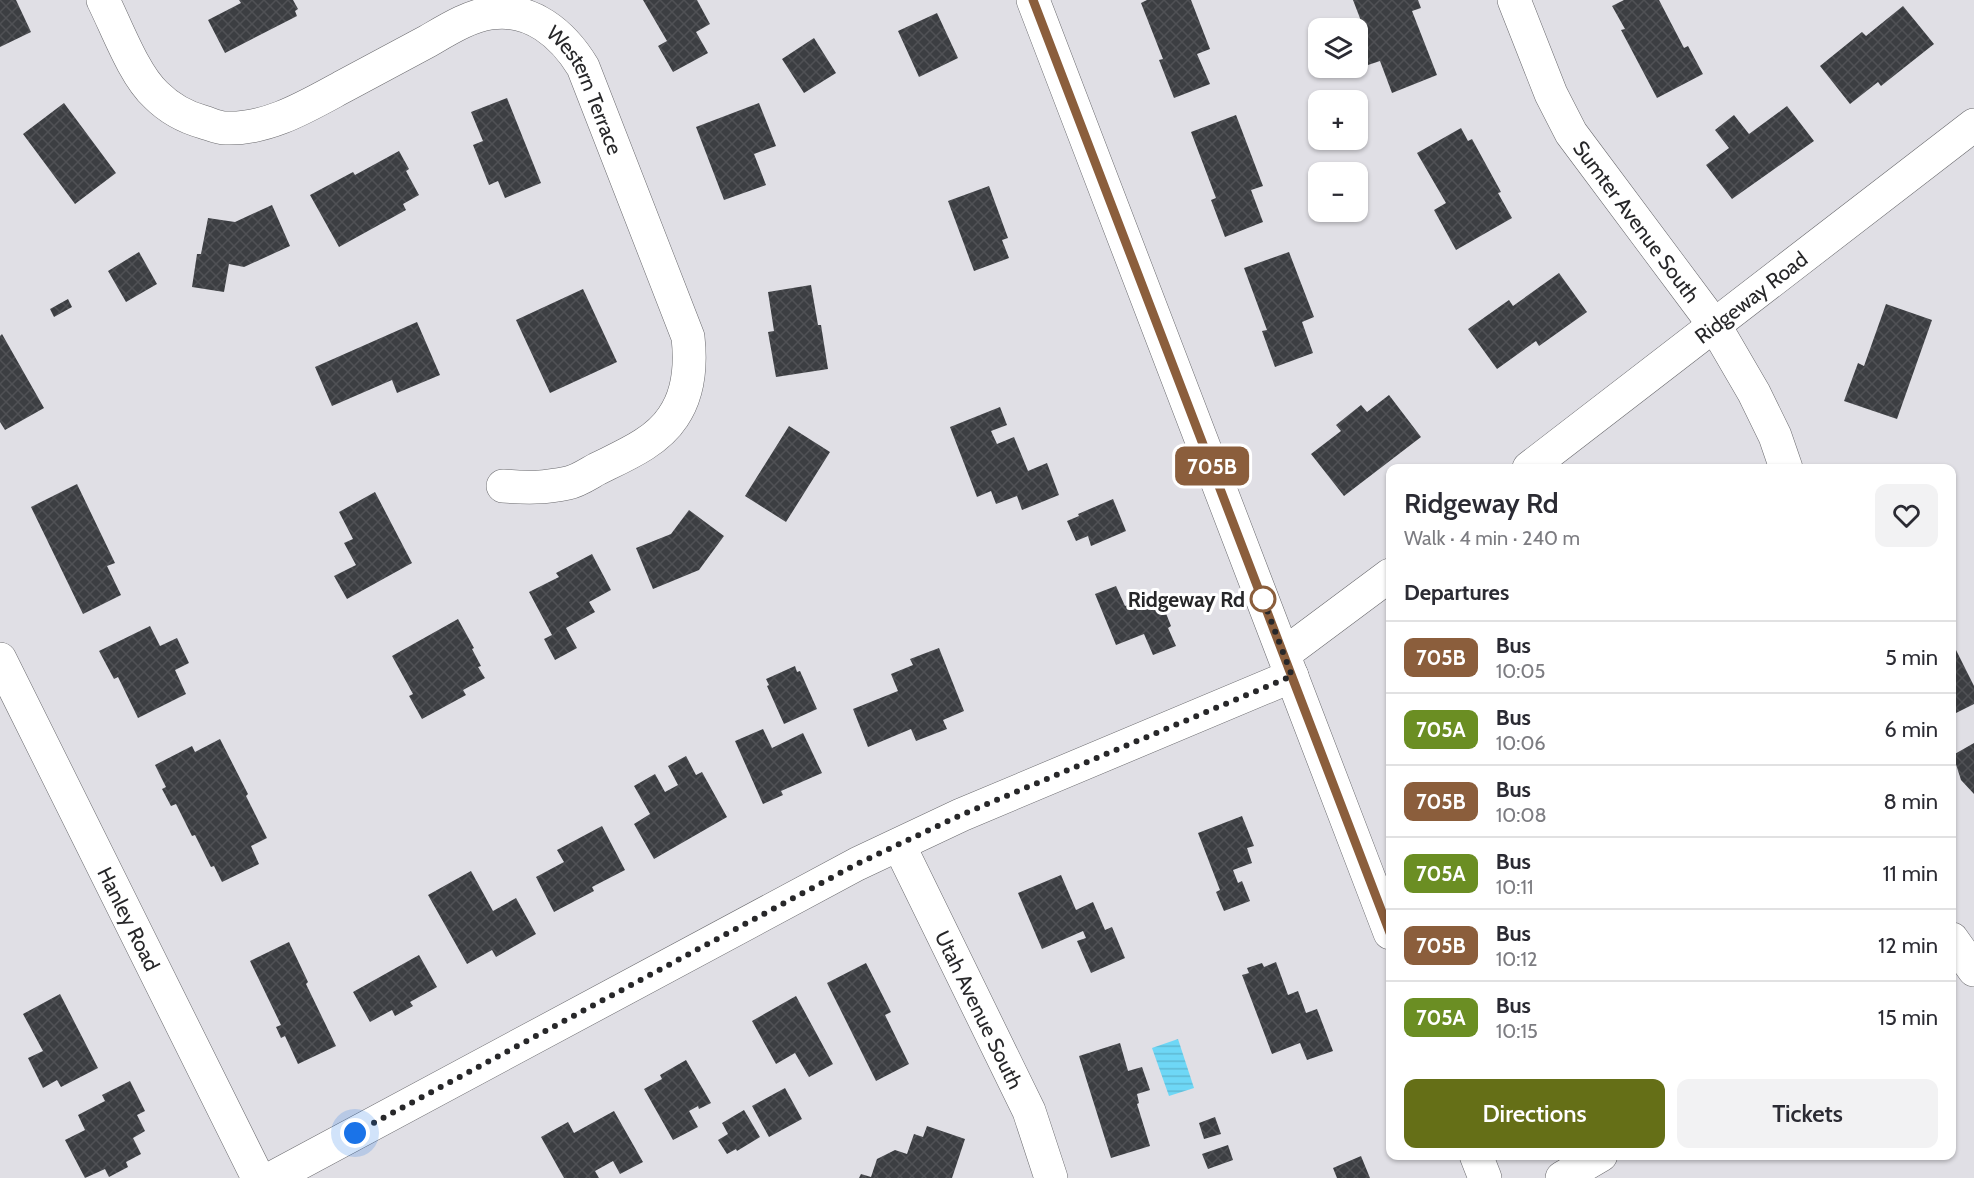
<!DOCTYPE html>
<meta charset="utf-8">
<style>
:root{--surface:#fff;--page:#f2f2f3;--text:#2b2b33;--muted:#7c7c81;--line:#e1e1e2;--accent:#656f17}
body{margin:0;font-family:Cabin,sans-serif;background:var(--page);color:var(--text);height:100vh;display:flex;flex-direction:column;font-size:22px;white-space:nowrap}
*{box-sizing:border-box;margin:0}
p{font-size:20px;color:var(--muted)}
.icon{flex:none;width:33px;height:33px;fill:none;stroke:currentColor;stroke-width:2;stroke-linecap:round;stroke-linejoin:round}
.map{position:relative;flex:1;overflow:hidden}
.sheet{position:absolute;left:1386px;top:464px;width:570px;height:696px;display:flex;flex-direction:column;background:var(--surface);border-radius:12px;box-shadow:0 2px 4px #0004}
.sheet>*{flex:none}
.badge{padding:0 12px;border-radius:9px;font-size:21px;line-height:39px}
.buttons{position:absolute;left:1308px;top:18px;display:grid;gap:12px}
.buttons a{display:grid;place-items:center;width:60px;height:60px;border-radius:12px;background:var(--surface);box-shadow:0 2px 4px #0004;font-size:30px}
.you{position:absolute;width:30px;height:30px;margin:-15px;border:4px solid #fff;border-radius:50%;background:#1a73e8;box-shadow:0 0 0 9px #1a73e833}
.map>.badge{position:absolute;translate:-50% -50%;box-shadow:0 0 0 3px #fff}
h2{padding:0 18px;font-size:22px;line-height:54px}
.round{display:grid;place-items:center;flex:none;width:63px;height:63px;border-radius:12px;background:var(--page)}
.head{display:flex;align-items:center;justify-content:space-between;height:102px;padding:0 18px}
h1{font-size:28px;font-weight:600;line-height:45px}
.primary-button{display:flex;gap:12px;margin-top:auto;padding:12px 18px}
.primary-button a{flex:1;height:69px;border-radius:12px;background:var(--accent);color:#fff;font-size:24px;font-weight:600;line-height:69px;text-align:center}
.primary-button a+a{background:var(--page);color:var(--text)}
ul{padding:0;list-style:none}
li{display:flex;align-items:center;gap:18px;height:72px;padding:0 18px;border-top:2px solid var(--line)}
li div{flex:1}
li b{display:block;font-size:22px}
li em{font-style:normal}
li .badge{min-width:66px;font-weight:700;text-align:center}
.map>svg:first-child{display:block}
.water{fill:url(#water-rules)}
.building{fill:url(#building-cross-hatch)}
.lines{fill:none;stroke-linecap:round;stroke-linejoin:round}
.minor-casing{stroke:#69696d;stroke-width:34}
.minor{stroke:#fff;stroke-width:33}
.line-casing{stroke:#fff;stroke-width:14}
.line{stroke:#8b5e3c;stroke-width:9}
.walk{stroke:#272729;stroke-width:6;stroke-dasharray:0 10.8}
.stop-dot{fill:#fff;stroke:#8b5e3c;stroke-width:3}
.labels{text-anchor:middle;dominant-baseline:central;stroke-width:6;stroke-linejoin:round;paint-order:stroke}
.street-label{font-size:21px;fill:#272729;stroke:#fff}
.stop-label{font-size:21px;font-weight:bold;fill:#272729;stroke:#fff;text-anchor:end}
</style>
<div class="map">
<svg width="1974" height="1178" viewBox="0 0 1974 1178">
<defs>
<pattern id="water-rules" width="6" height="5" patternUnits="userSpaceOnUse" patternTransform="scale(1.5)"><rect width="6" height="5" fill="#6ed7f6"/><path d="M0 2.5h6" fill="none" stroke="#5fb9d3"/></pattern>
<pattern id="building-cross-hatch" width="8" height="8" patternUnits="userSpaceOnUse" patternTransform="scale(1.5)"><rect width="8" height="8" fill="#3c3e42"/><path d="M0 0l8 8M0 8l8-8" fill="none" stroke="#505155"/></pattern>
</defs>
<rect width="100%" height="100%" fill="#e0dfe5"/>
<!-- water -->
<path class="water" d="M1178 1039 1194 1088 1169 1096 1152 1048Z"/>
<!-- building -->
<path class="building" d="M0 0H16L31 32 0 47Z
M239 0H293L298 9 295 11 297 16 225 53 208 20 241 3Z
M643 0H697L710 24 696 32 708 53 673 72 658 46 667 41Z
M1147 0H1191L1210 49 1197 54 1210 84 1174 98 1159 60 1163 59 1141 3Z
M1353 0H1418L1421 8 1412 11 1437 75 1392 93 1380 61 1365 66 1358 46V37L1366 34Z
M1624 0H1659L1684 48 1688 46 1703 74 1657 98 1621 30 1625 29 1612 6Z
M1903 6 1934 44 1881 86 1878 82 1850 104 1820 66 1862 32 1866 36Z
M937 13 958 58 919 77 898 31Z
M814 38 836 73 804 93 782 59Z
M507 98 541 183 505 198 498 181 489 185 473 145 483 141 471 112Z
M64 103 116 173 75 204 23 134Z
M759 103 776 146 754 154 766 185 724 200 696 127Z
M1787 106 1814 141 1732 199 1706 165 1729 148 1715 130 1734 115 1749 134Z
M1236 115 1263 186 1251 190 1263 222 1225 237 1211 200 1216 198 1191 132Z
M1461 128 1468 141 1472 139 1501 192 1498 193 1512 218 1456 250 1434 210 1446 203 1417 153Z
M399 151 409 169 406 171 419 195 403 204 406 210 339 247 310 195 353 172 355 175Z
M989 186 1008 238 1002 240 1009 258 974 271 948 201Z
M272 205 290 246 244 267 229 264 224 292 192 287 197 254H201L208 218 235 222Z
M139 252 157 284 126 302 108 271Z
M1289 252 1314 317 1302 322 1313 353 1275 367 1262 331 1267 330 1244 268Z
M1559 273 1587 312 1539 346 1536 341 1497 369 1468 329 1509 300 1513 306Z
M811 285 818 325H821L828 369 776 377 768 332 774 331 768 292Z
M583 289 617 362 550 393 516 320Z
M68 299 72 307 54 317 50 309Z
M1886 304 1932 320 1897 419 1844 401 1858 363 1864 366Z
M417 322 440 375 397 393 392 380 332 406 315 367Z
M2 334 44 408 5 430 0 422V336Z
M1389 395 1421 437 1344 496 1311 454 1341 431 1336 425 1361 405 1367 412Z
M1000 407 1007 425 991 431 997 444 1014 437 1028 471 1047 463 1059 495 1022 510 1017 496 996 504 991 491 977 497 950 427Z
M789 426 830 452 786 522 745 496Z
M77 484 115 563 107 566 121 595 83 614 31 507Z
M375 492 412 563 347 599 334 576 356 565 344 543 353 539 339 512Z
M1113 499 1126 531 1091 546 1088 536 1076 541 1067 521 1079 516 1078 514Z
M689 510 724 536 699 570 653 589 636 548 671 534Z
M592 554 611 590 589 602 595 612 566 628 577 648 555 660 544 639 552 635 529 592 559 577 556 573Z
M1116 586 1125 606 1158 593 1171 626 1168 628 1176 646 1153 655 1144 634 1116 645 1095 594Z
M458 619 474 648 472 649 481 666 478 667 485 678 463 690 466 695 422 719 409 696 413 694 392 656Z
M150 626 160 646 177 638 189 663 175 670 186 694 138 718 118 677 114 679 99 651Z
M1952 642 1974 686V704L1952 715Z
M939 648 964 711 943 720 947 729 916 741 911 729 868 747 853 709 898 691 891 674 913 665 910 659Z
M795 666 797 672 800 671 817 709 784 724 767 686 769 685 766 679Z
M763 729 772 748 803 733 822 773 781 791 783 795 763 804 735 741Z
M220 739 248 794 246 796 267 838 251 846 259 864 222 882 214 866 211 867 195 835 192 836 176 804 171 806 162 789 166 787 155 765 192 746 195 752Z
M1974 743V794L1961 780 1953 755Z
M686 756 696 775 702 772 727 817 654 859 634 824 650 814 634 786 655 774 665 792 678 785 668 766Z
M1242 816 1254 846 1247 848 1252 863 1233 870 1238 883 1242 881 1250 901 1224 911 1216 892 1220 890 1198 833Z
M602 826 625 870 592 887 594 891 554 912 536 877 564 862 557 850Z
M471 871 493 911 516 898 536 934 496 957 492 950 467 964 428 895Z
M1061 875 1076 910 1093 902 1105 930 1112 927 1125 958 1091 973 1077 941 1086 938 1083 931 1042 949 1018 893Z
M289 942 308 982 306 984 336 1046 298 1064 285 1036 281 1038 276 1027 281 1025 250 961Z
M419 955 437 987 410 1002 413 1006 395 1016 392 1010 370 1022 353 992Z
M1276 962 1288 995 1298 991 1306 1013 1317 1009 1333 1051 1307 1060 1300 1043 1272 1054 1242 975 1249 973 1247 968 1262 963 1264 967Z
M866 963 891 1012 885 1015 909 1064 876 1081 827 983Z
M60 994 98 1068 61 1087 57 1080 43 1088 28 1058 43 1051 23 1014Z
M796 996 833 1064 809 1077 795 1053 776 1064 752 1021Z
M1120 1043 1128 1071 1142 1067 1150 1090 1137 1094 1139 1103 1137 1104 1150 1146 1111 1158 1079 1056Z
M686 1060 711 1103 699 1109 698 1106 689 1111 698 1127 673 1140 644 1089 662 1079 660 1075Z
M130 1081 145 1111 137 1115 145 1131 133 1138 141 1154 126 1162 128 1167 109 1177 105 1169 85 1178 65 1140 85 1130 78 1115 105 1101 102 1095Z
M785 1088 802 1119 769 1137 752 1106Z
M744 1110 760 1137 737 1151 736 1149 727 1154 718 1140 728 1134 722 1123Z
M614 1111 643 1162 620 1174 613 1161 595 1171 599 1178H564L541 1137 568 1122 574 1133Z
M1215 1117 1221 1134 1204 1139 1199 1123Z
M927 1126 965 1139 952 1178H859L861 1174 871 1177 877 1159 895 1150 907 1154 914 1134 923 1137Z
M1228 1145 1233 1160 1208 1169 1202 1154Z
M1361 1156 1370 1178H1337L1333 1168Z"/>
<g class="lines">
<defs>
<g id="minor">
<path id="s1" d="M103 0C117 28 134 75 156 95 169 108 185 117 203 122 210 124 218 128 225 128 268 130 307 106 344 86 372 71 400 56 428 41 447 30 469 16 491 13 531 7 563 34 583 67L688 337C691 364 689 394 673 417 656 443 623 456 597 469 588 474 578 481 568 483 544 488 528 488 503 486"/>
<path d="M1033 0 1390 933"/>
<path id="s2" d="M1514 0 1551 94 1571 133 1715 326 1754 393 1775 436 1786 468"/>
<path id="s3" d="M1529 468 1974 125"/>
<path d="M1284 654 1390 575"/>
<path id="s4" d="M0 659 258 1178"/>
<path id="s5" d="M899 845 1029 1111 1051 1178"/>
<path d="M1952 939 1974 970"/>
<path d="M1476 1155 1485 1178"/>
<path d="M272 1178 857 864 961 815 1292 676"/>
<path d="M1562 1178 1601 1155"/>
</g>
</defs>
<!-- minor casing -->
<use href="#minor" class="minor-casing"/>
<!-- minor -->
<use href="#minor" class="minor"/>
</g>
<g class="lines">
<defs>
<path id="line" d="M1033 0 1390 933"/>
</defs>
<!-- line casing -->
<use href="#line" class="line-casing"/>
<!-- line -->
<use href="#line" class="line"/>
<!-- walk -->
<path class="walk" d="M355 1133 857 864 961 815 1292 676 1259 589 1263 599"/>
</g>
<!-- markers -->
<circle class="stop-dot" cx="1263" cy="599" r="12"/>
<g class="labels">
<!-- street labels -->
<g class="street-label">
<text stroke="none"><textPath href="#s1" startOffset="614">Western Terrace</textPath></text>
<text stroke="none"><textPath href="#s2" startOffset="255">Sumter Avenue South</textPath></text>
<text stroke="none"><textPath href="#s3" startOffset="280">Ridgeway Road</textPath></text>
<text stroke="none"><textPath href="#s4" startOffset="290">Hanley Road</textPath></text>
<text stroke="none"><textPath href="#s5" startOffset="183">Utah Avenue South</textPath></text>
</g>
<!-- stop labels -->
<g class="stop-label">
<text x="1245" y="599">Ridgeway Rd</text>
</g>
</g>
</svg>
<div class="buttons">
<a><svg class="icon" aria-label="layers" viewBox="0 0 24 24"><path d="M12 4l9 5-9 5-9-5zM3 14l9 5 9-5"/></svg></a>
<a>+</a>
<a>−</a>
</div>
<div class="you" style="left:355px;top:1133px"></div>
<b class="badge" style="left:1212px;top:466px;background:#8b5e3c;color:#fff">705B</b>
<section class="sheet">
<div class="head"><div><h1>Ridgeway Rd</h1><p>Walk · 4 min · 240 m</p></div><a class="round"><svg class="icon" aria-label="heart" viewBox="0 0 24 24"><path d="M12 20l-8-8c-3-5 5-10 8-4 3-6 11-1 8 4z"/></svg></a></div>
<h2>Departures</h2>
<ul>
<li><span class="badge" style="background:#8b5e3c;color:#fff">705B</span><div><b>Bus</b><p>10:05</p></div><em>5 min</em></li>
<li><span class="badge" style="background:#6b8e23;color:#fff">705A</span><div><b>Bus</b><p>10:06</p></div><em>6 min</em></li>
<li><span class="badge" style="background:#8b5e3c;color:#fff">705B</span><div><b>Bus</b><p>10:08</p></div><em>8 min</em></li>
<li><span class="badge" style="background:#6b8e23;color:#fff">705A</span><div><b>Bus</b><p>10:11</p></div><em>11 min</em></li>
<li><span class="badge" style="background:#8b5e3c;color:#fff">705B</span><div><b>Bus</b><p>10:12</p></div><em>12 min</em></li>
<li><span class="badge" style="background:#6b8e23;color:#fff">705A</span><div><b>Bus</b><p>10:15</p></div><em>15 min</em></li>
</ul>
<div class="primary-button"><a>Directions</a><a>Tickets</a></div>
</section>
</div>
